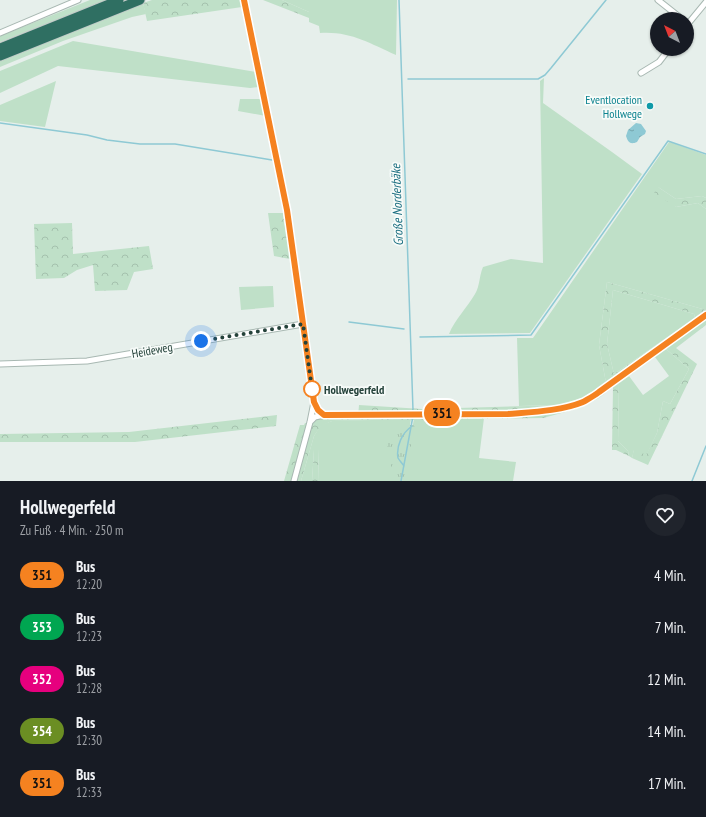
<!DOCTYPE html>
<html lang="de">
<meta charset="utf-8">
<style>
:root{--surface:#171b24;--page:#20242c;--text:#f1f3f6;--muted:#9ea1a6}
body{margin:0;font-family:"PT Sans Narrow",sans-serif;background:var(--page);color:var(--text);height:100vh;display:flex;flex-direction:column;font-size:15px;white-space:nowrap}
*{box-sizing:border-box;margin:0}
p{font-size:13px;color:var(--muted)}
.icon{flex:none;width:22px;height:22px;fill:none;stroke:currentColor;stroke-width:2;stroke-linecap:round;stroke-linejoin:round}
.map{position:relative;height:481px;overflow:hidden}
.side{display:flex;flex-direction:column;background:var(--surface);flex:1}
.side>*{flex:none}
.badge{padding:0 8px;border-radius:13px;font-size:14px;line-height:26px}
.needle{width:26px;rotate:318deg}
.tools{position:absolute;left:650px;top:12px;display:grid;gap:8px}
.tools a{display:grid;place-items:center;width:44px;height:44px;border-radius:50%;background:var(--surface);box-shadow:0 1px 3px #0004;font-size:20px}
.you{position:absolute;width:20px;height:20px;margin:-10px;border:3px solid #fff;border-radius:50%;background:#1a73e8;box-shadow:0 0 0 6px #1a73e833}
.map>.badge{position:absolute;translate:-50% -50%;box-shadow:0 0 0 2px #fff}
.round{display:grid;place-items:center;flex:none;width:42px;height:42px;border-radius:21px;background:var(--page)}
.overview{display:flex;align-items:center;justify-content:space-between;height:68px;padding:0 20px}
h1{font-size:19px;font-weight:800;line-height:30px}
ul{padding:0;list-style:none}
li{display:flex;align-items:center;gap:12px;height:52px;padding:0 20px}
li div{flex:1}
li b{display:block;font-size:15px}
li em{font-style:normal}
li .badge{min-width:44px;font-weight:700;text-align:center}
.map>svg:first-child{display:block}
.green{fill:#bfe0c8}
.forest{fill:url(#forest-crowns);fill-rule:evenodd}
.park{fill:url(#park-tufts)}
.water{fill:url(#water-ripples)}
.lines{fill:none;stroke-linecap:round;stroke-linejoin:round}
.stream{stroke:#8ec9d4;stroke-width:1.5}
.minor-casing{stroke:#a8b8b2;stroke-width:7}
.motorway-casing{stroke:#c2cac8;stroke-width:11}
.minor{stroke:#fff;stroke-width:5}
.motorway{stroke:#2f6f62;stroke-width:9}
.line-casing{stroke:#fff;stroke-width:9}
.line{stroke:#f58220;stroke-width:6}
.walk{stroke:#24423a;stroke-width:4;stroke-dasharray:0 7.2}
.culture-dot{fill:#0f9aa8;stroke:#f7fbf9;stroke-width:1.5}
.stop-dot{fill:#fff;stroke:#f58220;stroke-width:2}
.labels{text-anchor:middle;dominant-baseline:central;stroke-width:3.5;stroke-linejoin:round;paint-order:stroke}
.culture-label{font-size:12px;fill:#0d838f;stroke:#f7fbf9;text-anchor:end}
.street-label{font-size:12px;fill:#24423a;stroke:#f7fbf9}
.stop-label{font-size:12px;font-weight:bold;fill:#24423a;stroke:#f7fbf9;text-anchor:start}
.water-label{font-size:13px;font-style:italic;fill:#1c6f80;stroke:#f7fbf9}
</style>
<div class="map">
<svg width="706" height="481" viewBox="0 0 706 481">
<defs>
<pattern id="forest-crowns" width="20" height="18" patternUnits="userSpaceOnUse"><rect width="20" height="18" fill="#bfe0c8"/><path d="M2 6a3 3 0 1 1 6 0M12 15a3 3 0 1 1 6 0" fill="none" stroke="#a4c1ad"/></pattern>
<pattern id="park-tufts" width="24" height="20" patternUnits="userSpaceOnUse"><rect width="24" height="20" fill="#bfe0c8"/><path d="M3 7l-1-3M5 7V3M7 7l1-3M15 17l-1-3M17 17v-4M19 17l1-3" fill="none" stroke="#a4c1ad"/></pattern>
<pattern id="water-ripples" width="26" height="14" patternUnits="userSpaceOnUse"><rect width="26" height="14" fill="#8ec9d4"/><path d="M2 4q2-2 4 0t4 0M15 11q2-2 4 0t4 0" fill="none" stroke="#74a5ad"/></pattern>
</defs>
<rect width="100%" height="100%" fill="#e6efeb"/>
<!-- green -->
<path class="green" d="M90 0H107L0 42V36Z
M282 0H397L396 55C369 43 350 31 320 33L319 26 309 22V12Z
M143 3 146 14 132 17 63 41 0 67V61Z
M73 41 256 72 259 87 250 88 58 66 0 93V71Z
M544 78 543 103 612 152 642 174 530 333 449 334C455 319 467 308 475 294 480 286 479 276 483 267L511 259 543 263 540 81Z
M56 81 45 127 0 121V105Z
M240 99H261L266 116 238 111Z
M669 142 673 143 706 155V198L702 196 676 199 658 187 676 207 698 203 706 209V310L607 282 599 345 606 383 582 400 566 405 519 406 517 338H533Z
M273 286 274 307 241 310 239 287Z
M613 290 694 314 695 318 614 374 607 344Z
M666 349 689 369 670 404 663 401 657 433 646 456 634 450 632 458 629 456 628 451 618 441 619 383 629 376 643 395 669 376 655 357Z
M484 418 479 458 516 462 513 481H402L414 419Z
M411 419 400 481H318L319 450H314L312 481H301L314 436 321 425 332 421Z"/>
<!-- forest -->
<path class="forest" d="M152 0H241L242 7 147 21 143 3Z
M263 0H282L309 12V18Z
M658 187 676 199 702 196 706 198V209L698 203 676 207 654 193Z
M268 213H283L290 259 274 256Z
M72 223 73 254 149 246 153 269 134 272 127 290 95 291 93 265 77 270 64 278 36 279 34 224Z
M607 282 706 310V325L676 348 697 364 648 465 632 458 634 449 646 455 657 433 663 401 670 404 689 369 666 349 619 383 618 441 628 451 629 456 616 450H612L613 387 599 398 580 408 543 418 332 421 321 426 314 436 301 481H284L300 425H304L305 423 312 424 317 419 322 418 358 417 359 405 422 409 566 405 582 400 606 383 599 345ZM613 290 694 314 695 318 614 374 607 344Z
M277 415 276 426 135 442H0V434L129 432Z
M319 449 318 481H312L314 450Z"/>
<!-- park -->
<path class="park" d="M404 425H415L404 481H398L394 477C390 457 376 430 404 425Z"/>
<!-- water -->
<path class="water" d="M636 123 641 124 646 131 645 134 640 137 637 142C630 145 628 142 626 136L628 130Z"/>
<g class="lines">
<!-- stream -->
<path class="stream" d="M399 0 413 410
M408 79H538L545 75 551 68 606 0
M0 123 87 135 107 140 140 144H175L272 160
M349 322 404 329
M420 337 531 335 668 141 706 154
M404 466C402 463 399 460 398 458 396 446 402 433 412 426
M401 481 413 416
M692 481 706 446"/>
<defs>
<path id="minor" d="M244 0 287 210 314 402 310 422 294 481
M658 0 682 19
M687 25 706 2
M0 33 78 0
M641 73 659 62 669 49
M0 364 87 361 303 324
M314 402 318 410 324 415
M311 421 315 417 324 415 509 414C532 412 561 411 583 402 588 399 594 396 599 393L706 315"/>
<path id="motorway" d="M0 48 119 0
M0 56 140 0"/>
</defs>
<!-- minor casing -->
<use href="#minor" class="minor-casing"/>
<!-- motorway casing -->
<use href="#motorway" class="motorway-casing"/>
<!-- minor -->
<use href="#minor" class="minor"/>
<!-- motorway -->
<use href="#motorway" class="motorway"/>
</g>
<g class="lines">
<defs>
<path id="line" d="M244 0 287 210 314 402 318 410 324 415 508 414C532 412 561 411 583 402 588 399 594 396 599 392L706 315"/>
</defs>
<!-- line casing -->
<use href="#line" class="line-casing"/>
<!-- line -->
<use href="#line" class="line"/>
<!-- walk -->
<path class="walk" d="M201 341 303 324 312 389"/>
</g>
<!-- markers -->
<circle class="culture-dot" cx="650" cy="106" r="4"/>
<circle class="stop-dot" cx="312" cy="389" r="8"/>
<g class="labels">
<!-- culture labels -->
<g class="culture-label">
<text x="642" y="99">Eventlocation<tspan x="642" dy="14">Hollwege</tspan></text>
</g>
<!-- street labels -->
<g class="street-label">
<text transform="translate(152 350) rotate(-10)">Heideweg</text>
</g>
<!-- stop labels -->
<g class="stop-label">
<text x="324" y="389">Hollwegerfeld</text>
</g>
<!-- water labels -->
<g class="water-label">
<text transform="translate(397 205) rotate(-92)">Große Norderbäke</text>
</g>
</g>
</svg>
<div class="tools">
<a><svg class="needle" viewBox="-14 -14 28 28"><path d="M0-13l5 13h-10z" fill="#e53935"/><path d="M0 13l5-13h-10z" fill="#9ea1a6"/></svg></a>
</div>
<div class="you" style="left:201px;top:341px"></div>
<b class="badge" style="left:442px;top:413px;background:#f58220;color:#111">351</b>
</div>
<section class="side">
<div class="overview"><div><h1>Hollwegerfeld</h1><p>Zu Fuß · 4 Min. · 250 m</p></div><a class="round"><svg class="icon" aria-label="heart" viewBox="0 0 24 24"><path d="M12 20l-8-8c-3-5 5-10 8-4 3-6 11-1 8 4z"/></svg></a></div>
<ul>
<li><span class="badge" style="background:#f58220;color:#111">351</span><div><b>Bus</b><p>12:20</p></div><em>4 Min.</em></li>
<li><span class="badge" style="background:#00a651;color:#fff">353</span><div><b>Bus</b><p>12:23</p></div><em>7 Min.</em></li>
<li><span class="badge" style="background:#e6007e;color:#fff">352</span><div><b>Bus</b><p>12:28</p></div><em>12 Min.</em></li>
<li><span class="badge" style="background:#6b8e23;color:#fff">354</span><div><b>Bus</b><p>12:30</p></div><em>14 Min.</em></li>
<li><span class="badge" style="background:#f58220;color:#111">351</span><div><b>Bus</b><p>12:33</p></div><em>17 Min.</em></li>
</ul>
</section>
